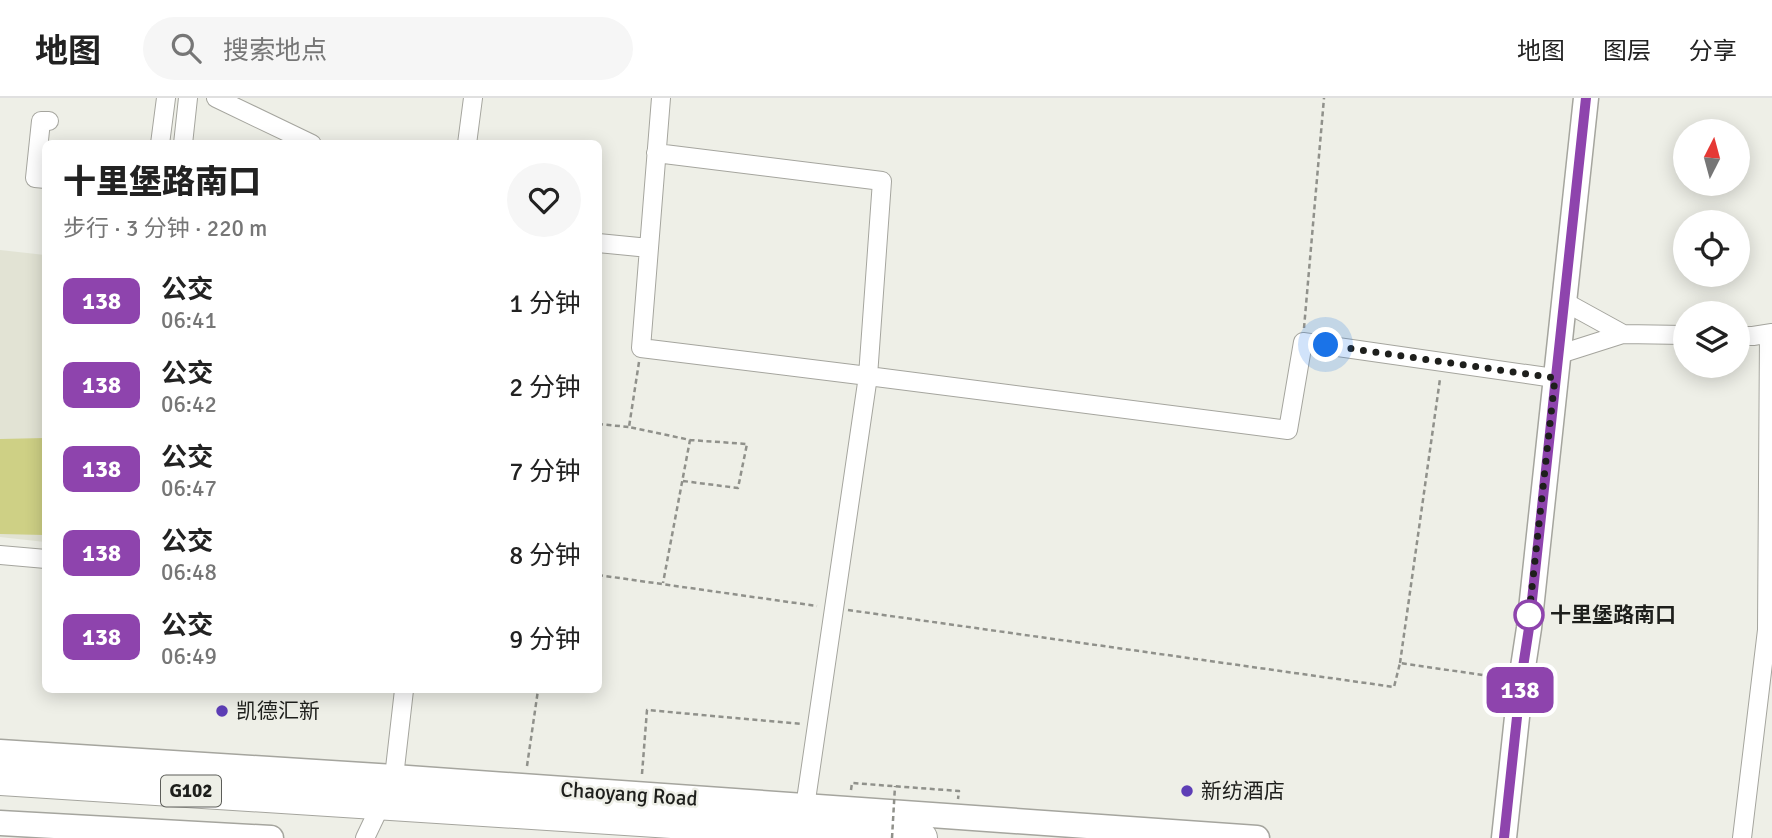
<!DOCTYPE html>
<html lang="zh">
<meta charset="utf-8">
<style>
:root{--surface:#fff;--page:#f6f6f6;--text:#222;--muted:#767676;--line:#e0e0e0}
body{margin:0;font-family:Signika,"Noto Sans SC",sans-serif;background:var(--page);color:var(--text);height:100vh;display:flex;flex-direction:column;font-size:26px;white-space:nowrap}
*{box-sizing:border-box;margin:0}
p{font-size:23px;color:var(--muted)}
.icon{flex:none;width:38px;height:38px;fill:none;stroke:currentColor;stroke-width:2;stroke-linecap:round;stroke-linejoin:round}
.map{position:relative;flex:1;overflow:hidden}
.sheet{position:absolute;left:42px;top:42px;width:560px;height:553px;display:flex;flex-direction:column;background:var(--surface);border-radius:10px;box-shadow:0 4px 18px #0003}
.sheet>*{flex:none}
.badge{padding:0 14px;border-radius:10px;font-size:24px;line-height:46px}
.needle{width:46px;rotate:6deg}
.fabs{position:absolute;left:1673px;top:21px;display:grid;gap:14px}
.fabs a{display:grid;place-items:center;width:77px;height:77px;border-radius:50%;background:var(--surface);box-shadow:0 4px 18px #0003;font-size:35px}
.you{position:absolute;width:35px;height:35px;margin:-18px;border:5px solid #fff;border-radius:50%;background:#1a73e8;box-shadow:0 0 0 10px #1a73e833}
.map>.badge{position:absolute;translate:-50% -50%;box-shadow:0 0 0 4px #fff}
.round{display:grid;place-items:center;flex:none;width:74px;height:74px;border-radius:37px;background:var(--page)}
.summary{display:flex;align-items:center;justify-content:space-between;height:119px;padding:0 21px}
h1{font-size:33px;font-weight:800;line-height:52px}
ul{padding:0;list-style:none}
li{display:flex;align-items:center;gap:21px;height:84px;padding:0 21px}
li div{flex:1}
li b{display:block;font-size:26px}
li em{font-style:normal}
li .badge{min-width:77px;font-weight:700;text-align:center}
header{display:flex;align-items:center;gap:42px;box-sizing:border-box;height:98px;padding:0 35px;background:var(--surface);border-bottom:2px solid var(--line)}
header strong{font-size:33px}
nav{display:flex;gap:38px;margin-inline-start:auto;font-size:24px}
.search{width:490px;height:63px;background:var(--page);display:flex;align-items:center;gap:18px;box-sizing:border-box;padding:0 24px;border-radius:38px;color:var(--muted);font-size:26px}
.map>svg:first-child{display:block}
.built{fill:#e2e3d4}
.green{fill:#ced085}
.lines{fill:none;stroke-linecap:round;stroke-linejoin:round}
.street-casing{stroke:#a5a59e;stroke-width:20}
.secondary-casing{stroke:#a5a59e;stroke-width:27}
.highway-casing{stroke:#a5a59e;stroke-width:34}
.path{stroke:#90918b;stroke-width:2.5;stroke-dasharray:5 3.5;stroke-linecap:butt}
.street{stroke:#fff;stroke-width:18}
.secondary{stroke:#fff;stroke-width:24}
.highway{stroke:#fff;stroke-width:32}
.path-bridge{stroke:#90918b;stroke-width:2.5;stroke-dasharray:5 3.5;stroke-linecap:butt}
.line-casing{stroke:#fff;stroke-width:16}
.line{stroke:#8e44ad;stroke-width:10}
.walk{stroke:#1e1f1c;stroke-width:7;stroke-dasharray:0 12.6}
.stop-dot{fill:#fff;stroke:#8e44ad;stroke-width:3.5}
.poi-dot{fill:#5d3eb6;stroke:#eeefe7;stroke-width:2.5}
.labels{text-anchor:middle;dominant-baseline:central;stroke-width:5;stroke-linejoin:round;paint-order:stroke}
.shield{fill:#eeefe7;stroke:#5c5d59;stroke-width:2}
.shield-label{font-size:19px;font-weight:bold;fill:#1e1f1c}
.stop-label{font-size:21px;font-weight:bold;fill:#1e1f1c;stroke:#eeefe7;text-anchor:start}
.poi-label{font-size:21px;fill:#1e1f1c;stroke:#eeefe7;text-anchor:start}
.street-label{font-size:21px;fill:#1e1f1c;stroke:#eeefe7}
</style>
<header>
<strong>地图</strong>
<div class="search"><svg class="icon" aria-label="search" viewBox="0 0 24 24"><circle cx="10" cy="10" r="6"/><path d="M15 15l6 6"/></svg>搜索地点</div>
<nav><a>地图</a><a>图层</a><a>分享</a></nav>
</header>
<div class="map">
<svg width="1772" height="740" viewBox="0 0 1772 740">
<rect width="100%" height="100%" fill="#eeefe7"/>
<!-- built -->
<path class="built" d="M0 152 45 157V444L0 439Z"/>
<!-- green -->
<path class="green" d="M45 340V437L0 436V341Z"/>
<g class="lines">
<defs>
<path id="street" d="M216 0 312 46
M160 46 166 0
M183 46 188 0
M467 46 473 0
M656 55 882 83 868 278 641 250 661 0
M46 81 35 80 41 23H49
M598 145 649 150
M1563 203 1623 236 1685 237
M1738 238H1753L1772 235
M1557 257 1623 236
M0 457 46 461
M805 709 868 278 1288 332 1303 244 1554 280
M365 740 394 679 404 592
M1742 740 1767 532 1769 236"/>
<path id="secondary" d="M0 654 394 679 1257 740
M0 725 271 740
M1504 740 1521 582 1529 530 1586 0"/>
<path id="highway" d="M0 681 921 740"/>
</defs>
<!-- street casing -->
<use href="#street" class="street-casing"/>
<!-- secondary casing -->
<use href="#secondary" class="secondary-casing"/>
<!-- highway casing -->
<use href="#highway" class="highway-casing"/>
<!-- path -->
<path class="path" d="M1304 230 1324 0
M639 264 629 329 690 342 663 485
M598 326 629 329
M683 383 738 390 747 346 690 342
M598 477 817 508
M848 512 1394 589 1400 565 1503 580
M1400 565 1440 281
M527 668 538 592
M642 676 647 612 802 626
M851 692 852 685 959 693 958 701"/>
<!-- street -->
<use href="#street" class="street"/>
<!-- secondary -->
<use href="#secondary" class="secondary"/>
<!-- highway -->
<use href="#highway" class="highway"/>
<!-- path-bridge -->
<path class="path-bridge" d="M892 740 895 688"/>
</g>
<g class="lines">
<defs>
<path id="line" d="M1504 740 1521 582 1529 530 1586 0"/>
</defs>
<!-- line casing -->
<use href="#line" class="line-casing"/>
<!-- line -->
<use href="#line" class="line"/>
<!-- walk -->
<path class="walk" d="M1326 247 1555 280 1529 517"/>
</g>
<!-- markers -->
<circle class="stop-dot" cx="1529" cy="517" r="14"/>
<g class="poi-dot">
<circle cx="222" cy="613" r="7"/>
<circle cx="1187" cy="693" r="7"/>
</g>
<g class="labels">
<!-- shield labels -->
<rect class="shield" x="161" y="677.5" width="60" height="31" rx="5"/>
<g class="shield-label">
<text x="191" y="693">G102</text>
</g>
<!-- stop labels -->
<g class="stop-label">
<text x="1550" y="517">十里堡路南口</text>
</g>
<!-- poi labels -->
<g class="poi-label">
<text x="236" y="613">凯德汇新</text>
<text x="1201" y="693">新纺酒店</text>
</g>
<!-- street labels -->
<g class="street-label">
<text transform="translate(629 696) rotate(4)">Chaoyang Road</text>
</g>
</g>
</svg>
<div class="fabs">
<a><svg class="needle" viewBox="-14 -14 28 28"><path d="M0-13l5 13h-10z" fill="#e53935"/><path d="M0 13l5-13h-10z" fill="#767676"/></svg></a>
<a><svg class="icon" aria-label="locate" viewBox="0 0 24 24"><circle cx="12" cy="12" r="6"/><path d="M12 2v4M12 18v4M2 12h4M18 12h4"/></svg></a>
<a><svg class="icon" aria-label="layers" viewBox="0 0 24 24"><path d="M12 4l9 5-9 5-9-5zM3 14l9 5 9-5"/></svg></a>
</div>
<div class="you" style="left:1326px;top:247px"></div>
<b class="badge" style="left:1520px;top:592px;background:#8e44ad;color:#fff">138</b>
<section class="sheet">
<div class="summary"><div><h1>十里堡路南口</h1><p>步行 · 3 分钟 · 220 m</p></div><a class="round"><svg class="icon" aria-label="heart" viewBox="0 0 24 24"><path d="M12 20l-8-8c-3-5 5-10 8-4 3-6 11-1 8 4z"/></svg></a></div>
<ul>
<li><span class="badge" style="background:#8e44ad;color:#fff">138</span><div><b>公交</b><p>06:41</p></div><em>1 分钟</em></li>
<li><span class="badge" style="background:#8e44ad;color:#fff">138</span><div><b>公交</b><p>06:42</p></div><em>2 分钟</em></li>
<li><span class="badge" style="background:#8e44ad;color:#fff">138</span><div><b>公交</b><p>06:47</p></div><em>7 分钟</em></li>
<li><span class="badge" style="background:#8e44ad;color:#fff">138</span><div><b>公交</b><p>06:48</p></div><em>8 分钟</em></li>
<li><span class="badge" style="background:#8e44ad;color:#fff">138</span><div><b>公交</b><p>06:49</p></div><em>9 分钟</em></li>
</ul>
</section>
</div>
